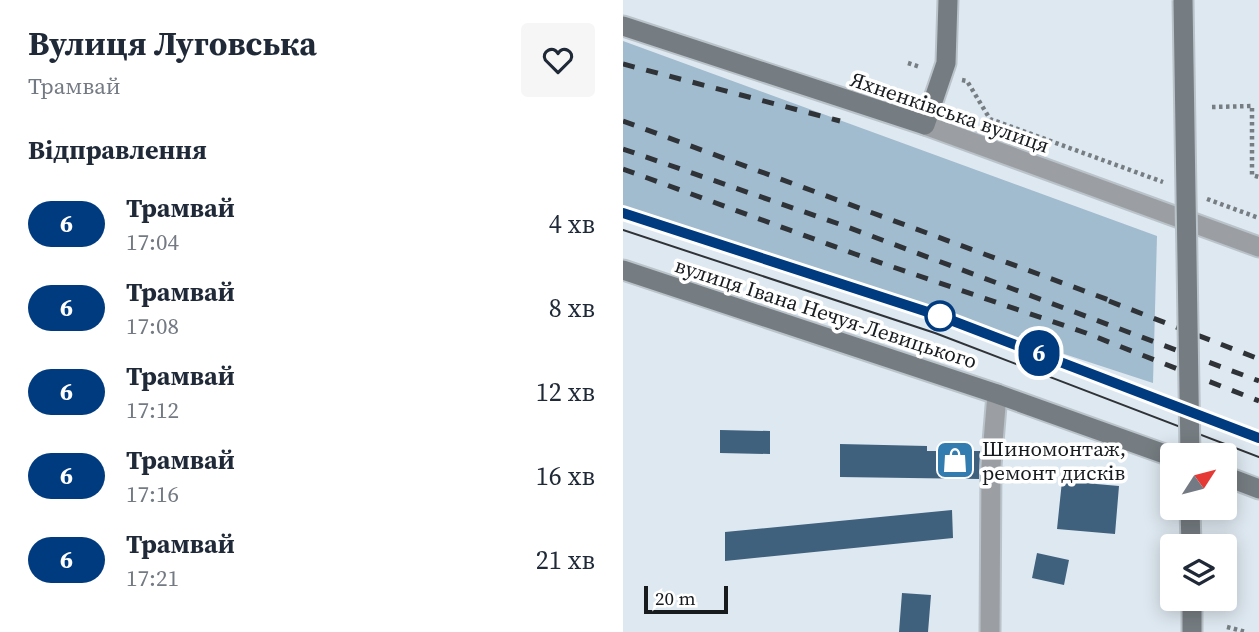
<!DOCTYPE html>
<html lang="uk">
<meta charset="utf-8">
<style>
:root{--surface:#fff;--page:#f6f6f7;--text:#1f2937;--muted:#747a83}
body{margin:0;font-family:"Source Serif 4",serif;background:var(--page);color:var(--text);height:100vh;display:flex;flex-direction:column;font-size:26px;white-space:nowrap}
*{box-sizing:border-box;margin:0}
p{font-size:23px;color:var(--muted)}
.icon{flex:none;width:38px;height:38px;fill:none;stroke:currentColor;stroke-width:2;stroke-linecap:round;stroke-linejoin:round}
.map{position:relative;flex:1;overflow:hidden}
.details{display:flex;flex-direction:column;background:var(--surface);width:623px}
.details>*{flex:none}
.badge{padding:0 14px;border-radius:23px;font-size:24px;line-height:46px}
.needle{width:46px;rotate:54deg}
.tools{position:absolute;left:537px;top:443px;display:grid;gap:14px}
.tools a{display:grid;place-items:center;width:77px;height:77px;border-radius:7px;background:var(--surface);box-shadow:0 4px 18px #0003;font-size:35px}
.scale{position:absolute;left:21px;bottom:18px;width:84px;box-sizing:border-box;padding-left:7px;border:4px solid #171b1e;border-top:0;font-size:19px;line-height:24px;white-space:nowrap;color:#171b1e;-webkit-text-stroke:5px #fff;paint-order:stroke}
.map>.badge{position:absolute;translate:-50% -50%;box-shadow:0 0 0 4px #fff}
h2{padding:0 28px;font-size:26px;line-height:63px}
.round{display:grid;place-items:center;flex:none;width:74px;height:74px;border-radius:7px;background:var(--page)}
.head{display:flex;align-items:center;justify-content:space-between;height:119px;padding:0 28px}
h1{font-size:33px;font-weight:700;line-height:52px}
ul{padding:0;list-style:none}
li{display:flex;align-items:center;gap:21px;height:84px;padding:0 28px}
li div{flex:1}
li b{display:block;font-size:26px}
li em{font-style:normal}
li .badge{min-width:77px;font-weight:700;text-align:center}
main{display:flex;flex:1;min-height:0}
.map>svg:first-child{display:block}
.green{fill:#a1bbcf}
.building{fill:#3f617d}
.lines{fill:none;stroke-linecap:round;stroke-linejoin:round}
.minor-casing{stroke:#bac3ca;stroke-width:23}
.tertiary-casing{stroke:#bac3ca;stroke-width:23}
.secondary-casing{stroke:#bac3ca;stroke-width:23}
.path{stroke:#777e83;stroke-width:4.5;stroke-dasharray:3.5 3.5;stroke-linecap:butt}
.minor{stroke:#9b9fa3;stroke-width:19}
.tertiary{stroke:#9b9fa3;stroke-width:19}
.secondary{stroke:#767d82;stroke-width:19}
.tram{stroke:#2f3337;stroke-width:2}
.rail{stroke:#2f3337;stroke-width:5;stroke-dasharray:12 12;stroke-linecap:butt}
.secondary-bridge-casing{stroke:#bac3ca;stroke-width:23;stroke-linecap:butt}
.secondary-bridge{stroke:#767d82;stroke-width:19}
.line-casing{stroke:#fff;stroke-width:16}
.line{stroke:#003b80;stroke-width:10}
.stop-dot{fill:#fff;stroke:#003b80;stroke-width:3.5}
.labels{text-anchor:middle;dominant-baseline:central;stroke-width:7;stroke-linejoin:round;paint-order:stroke}
.street-label{font-size:21px;fill:#171b1e;stroke:#fff}
.poi-label{font-size:21px;fill:#171b1e;stroke:#fff;text-anchor:start}
</style>
<main>
<section class="details">
<div class="head"><div><h1>Вулиця Луговська</h1><p>Трамвай</p></div><a class="round"><svg class="icon" aria-label="heart" viewBox="0 0 24 24"><path d="M12 20l-8-8c-3-5 5-10 8-4 3-6 11-1 8 4z"/></svg></a></div>
<h2>Відправлення</h2>
<ul>
<li><span class="badge" style="background:#003b80;color:#fff">6</span><div><b>Трамвай</b><p>17:04</p></div><em>4 хв</em></li>
<li><span class="badge" style="background:#003b80;color:#fff">6</span><div><b>Трамвай</b><p>17:08</p></div><em>8 хв</em></li>
<li><span class="badge" style="background:#003b80;color:#fff">6</span><div><b>Трамвай</b><p>17:12</p></div><em>12 хв</em></li>
<li><span class="badge" style="background:#003b80;color:#fff">6</span><div><b>Трамвай</b><p>17:16</p></div><em>16 хв</em></li>
<li><span class="badge" style="background:#003b80;color:#fff">6</span><div><b>Трамвай</b><p>17:21</p></div><em>21 хв</em></li>
</ul>
</section>
<div class="map">
<svg width="636" height="632" viewBox="0 0 636 632">
<rect width="100%" height="100%" fill="#dee8f0"/>
<!-- green -->
<path class="green" d="M0 41 534 236 530 383 0 210Z"/>
<!-- building -->
<path class="building" d="M97 430 147 431V454L97 453Z
M217 444 304 446V451H357L356 479 217 477Z
M439 481 496 486 492 534 434 529Z
M329 510 330 538 102 561V532Z
M414 553 446 560 441 585 409 578Z
M279 593 308 595 305 632H276Z"/>
<g class="lines">
<defs>
<path id="minor" d="M302 125 636 247"/>
<path id="tertiary" d="M367 632 368 466 374 394"/>
<path id="secondary" d="M0 26 302 125 323 63 325 0
M0 270 374 394 550 457
M602 476 636 489
M567 508 568 546
M569 598V632"/>
</defs>
<!-- minor casing -->
<use href="#minor" class="minor-casing"/>
<!-- tertiary casing -->
<use href="#tertiary" class="tertiary-casing"/>
<!-- secondary casing -->
<use href="#secondary" class="secondary-casing"/>
<!-- path -->
<path class="path" d="M285 63 297 67
M339 80 344 81 367 119 540 182
M589 107 629 106V175L636 177
M584 199 636 218
M604 627 623 632"/>
<!-- minor -->
<use href="#minor" class="minor"/>
<!-- tertiary -->
<use href="#tertiary" class="tertiary"/>
<!-- secondary -->
<use href="#secondary" class="secondary"/>
<!-- tram -->
<path class="tram" d="M0 213 317 316 636 438
M0 230 312 333 636 457"/>
<!-- rail -->
<path class="rail" d="M0 64 217 121
M0 121 494 303
M0 149 219 225 636 381
M0 169 232 254 463 333 636 401
M486 301 636 359"/>
<defs>
<path id="secondary-bridge" d="M560 0 567 455"/>
</defs>
<!-- secondary-bridge casing -->
<use href="#secondary-bridge" class="secondary-bridge-casing"/>
<!-- secondary-bridge -->
<use href="#secondary-bridge" class="secondary-bridge"/>
</g>
<g class="lines">
<defs>
<path id="line" d="M0 213 317 316 636 438"/>
</defs>
<!-- line casing -->
<use href="#line" class="line-casing"/>
<!-- line -->
<use href="#line" class="line"/>
</g>
<!-- icons -->
<defs>
<symbol id="shop-square" viewBox="-11 -11 22 22"><rect x="-9" y="-9" width="18" height="18" rx="4" fill="#337cb0" stroke="#fff"/><path d="M-5-2.5h2.3a2.7 3.5 0 0 1 5.4 0H5L5.5 6h-11ZM-1.5-2.5h3a1.5 2.3 0 0 0-3 0Z" fill="#fff"/></symbol>
</defs>
<g fill-rule="evenodd">
<use href="#shop-square" x="310" y="438" width="44" height="44"/>
</g>
<!-- markers -->
<circle class="stop-dot" cx="317" cy="316" r="14"/>
<g class="labels">
<!-- street labels -->
<g class="street-label">
<text transform="translate(327 112) rotate(19)">Яхненківська вулиця</text>
<text transform="translate(203 313) rotate(18)">вулиця Івана Нечуя-Левицького</text>
</g>
<!-- poi labels -->
<g class="poi-label">
<text x="359" y="448">Шиномонтаж,<tspan x="359" dy="24">ремонт дисків</tspan></text>
</g>
</g>
</svg>
<div class="tools">
<a><svg class="needle" viewBox="-14 -14 28 28"><path d="M0-13l5 13h-10z" fill="#e53935"/><path d="M0 13l5-13h-10z" fill="#747a83"/></svg></a>
<a><svg class="icon" aria-label="layers" viewBox="0 0 24 24"><path d="M12 4l9 5-9 5-9-5zM3 14l9 5 9-5"/></svg></a>
</div>
<div class="scale">20 m</div>
<b class="badge" style="left:416px;top:353px;background:#003b80;color:#fff">6</b>
</div>
</main>
